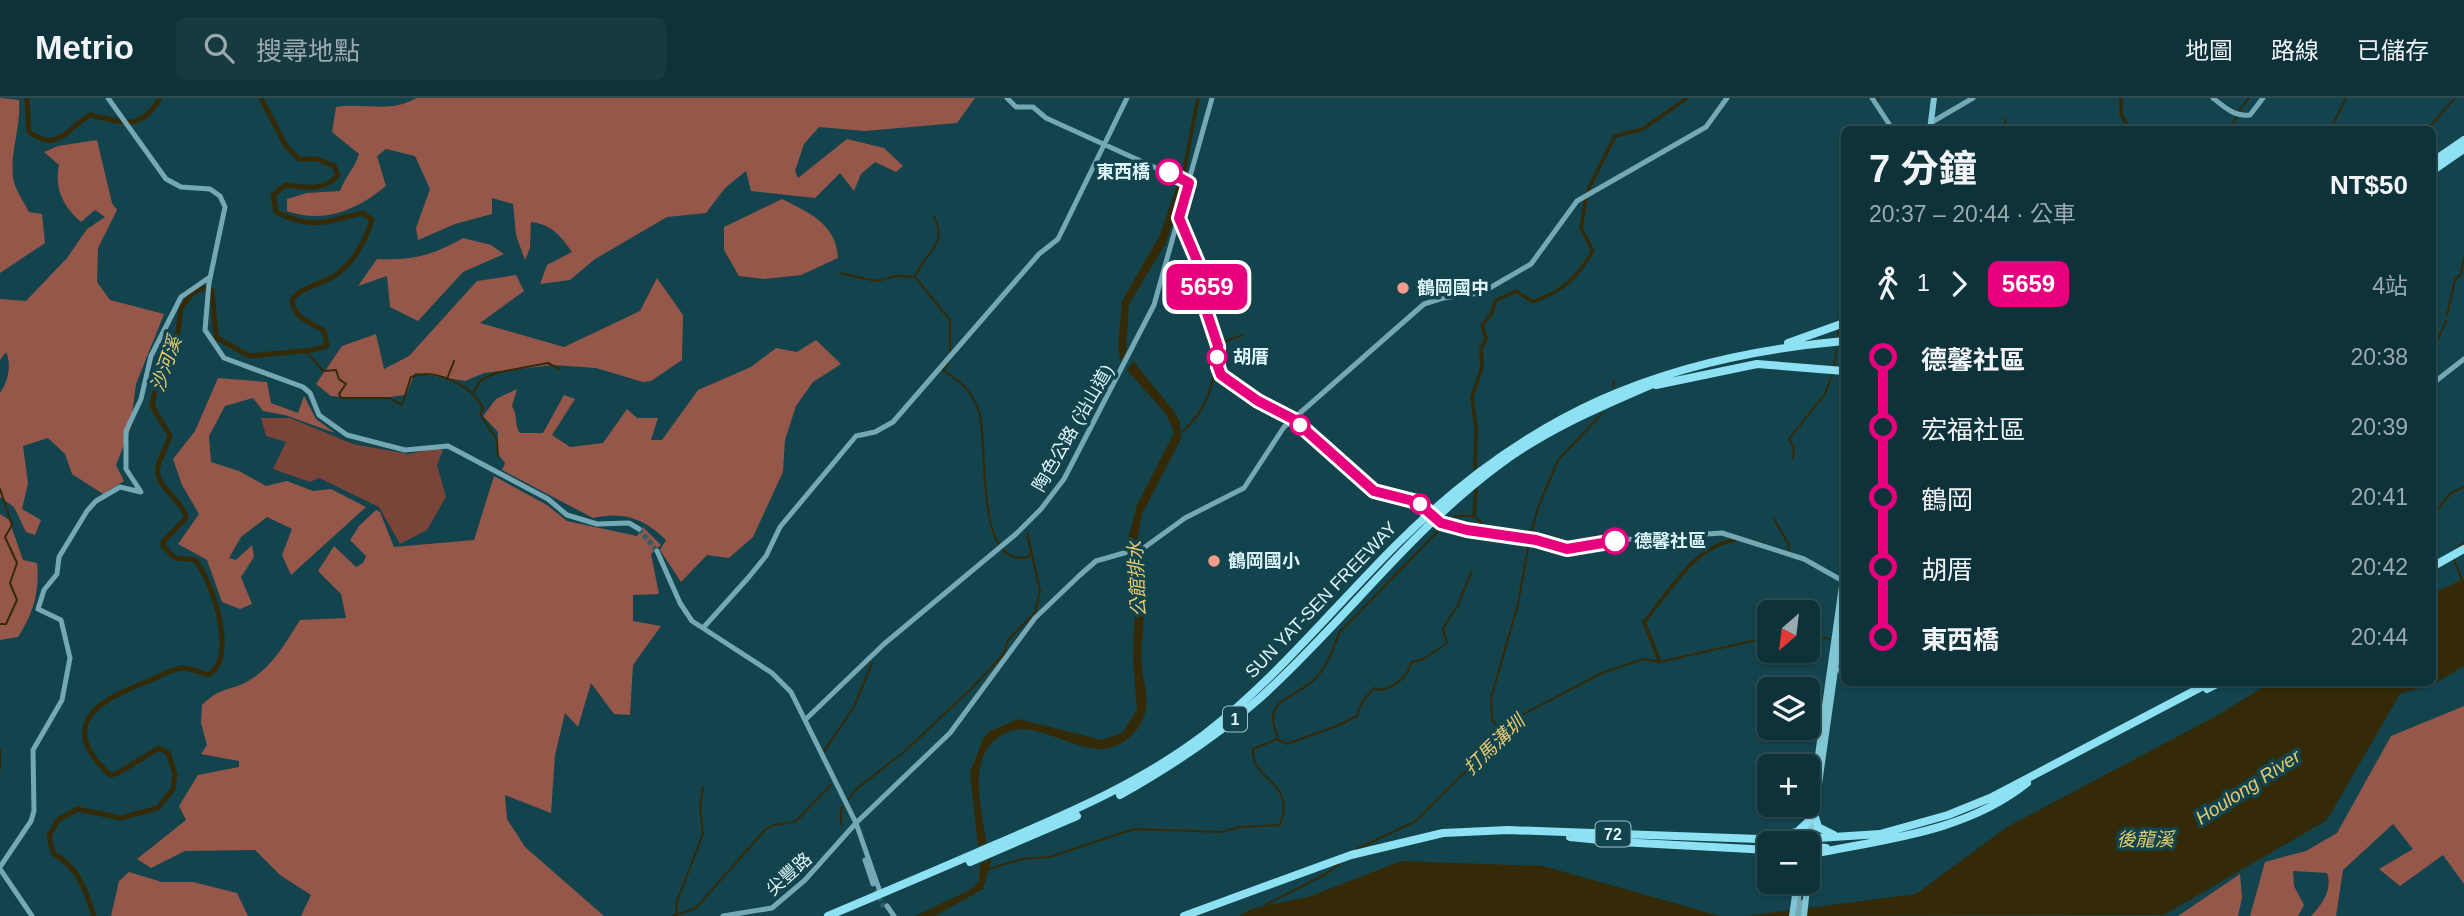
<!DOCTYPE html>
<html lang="zh-TW">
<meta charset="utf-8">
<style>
:root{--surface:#0e3239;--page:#173a41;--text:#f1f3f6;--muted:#9baaae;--line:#2e4d53}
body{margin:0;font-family:Arial,"Noto Sans TC",sans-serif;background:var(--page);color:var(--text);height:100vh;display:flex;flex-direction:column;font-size:26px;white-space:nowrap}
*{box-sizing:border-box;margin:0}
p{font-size:23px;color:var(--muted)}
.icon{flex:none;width:38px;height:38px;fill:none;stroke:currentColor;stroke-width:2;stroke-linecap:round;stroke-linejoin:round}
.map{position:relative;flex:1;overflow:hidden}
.sheet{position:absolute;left:1841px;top:28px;width:595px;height:560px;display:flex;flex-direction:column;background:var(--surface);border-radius:10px;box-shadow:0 2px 5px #0004,0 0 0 2px var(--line)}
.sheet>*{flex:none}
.badge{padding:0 14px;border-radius:10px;font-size:24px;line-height:46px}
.needle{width:46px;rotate:208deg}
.buttons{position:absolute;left:1757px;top:502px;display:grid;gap:14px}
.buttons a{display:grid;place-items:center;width:63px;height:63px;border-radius:10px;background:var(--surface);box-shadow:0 2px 5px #0004,0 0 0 2px var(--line);font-size:35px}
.map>.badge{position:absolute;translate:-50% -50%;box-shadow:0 0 0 4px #fff}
.legs{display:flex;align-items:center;gap:10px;height:77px;padding:0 28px;font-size:23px}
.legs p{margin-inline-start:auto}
.head{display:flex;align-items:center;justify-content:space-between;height:119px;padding:0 28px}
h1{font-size:38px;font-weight:700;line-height:52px}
ul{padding:0 28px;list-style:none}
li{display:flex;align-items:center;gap:24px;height:70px;font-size:26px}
li i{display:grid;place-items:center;width:10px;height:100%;margin:0 9px;background:currentColor}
li i::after{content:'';width:18px;height:18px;margin:-9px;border:5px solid;border-radius:50%;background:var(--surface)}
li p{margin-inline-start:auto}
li:first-child i{background:linear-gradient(#0000 50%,currentColor 0)}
li:last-child i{background:linear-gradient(currentColor 50%,#0000 0)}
header{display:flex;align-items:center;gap:42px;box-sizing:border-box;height:98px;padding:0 35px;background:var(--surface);border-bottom:2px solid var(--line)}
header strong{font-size:33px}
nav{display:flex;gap:38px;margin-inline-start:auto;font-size:24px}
.search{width:490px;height:63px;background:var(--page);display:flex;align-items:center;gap:18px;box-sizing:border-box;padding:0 24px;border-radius:10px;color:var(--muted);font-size:26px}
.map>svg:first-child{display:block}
.green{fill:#7a4439}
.forest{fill:#95574a}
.water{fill:#342a08}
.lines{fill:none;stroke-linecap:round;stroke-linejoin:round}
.stream{stroke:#342a08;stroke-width:2}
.canal{stroke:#342a08;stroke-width:3.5}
.river{stroke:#342a08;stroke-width:5}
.secondary-tunnel{stroke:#315e66;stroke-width:5;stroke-dasharray:5 2.5;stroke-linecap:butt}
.secondary{stroke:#74a8b4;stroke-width:5}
.primary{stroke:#81c6d4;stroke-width:6}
.highway{stroke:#8de1f2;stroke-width:8}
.line-1-casing{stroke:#fff;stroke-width:16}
.line-1{stroke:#e6007e;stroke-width:10}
.stop-1-dot{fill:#fff;stroke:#e6007e;stroke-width:3.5}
.poi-dot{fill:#f49d8b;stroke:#13434c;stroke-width:2.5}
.labels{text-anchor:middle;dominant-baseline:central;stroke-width:7;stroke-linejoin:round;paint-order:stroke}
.shield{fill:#13434c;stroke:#a0c0c6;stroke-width:2}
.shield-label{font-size:16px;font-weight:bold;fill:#ddf5fa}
.stop-label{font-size:18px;font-weight:bold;fill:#ddf5fa;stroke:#13434c;text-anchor:start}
.poi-label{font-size:18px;font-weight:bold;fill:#ddf5fa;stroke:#13434c;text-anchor:start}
.street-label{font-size:18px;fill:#ddf5fa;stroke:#13434c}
.water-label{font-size:19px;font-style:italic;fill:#e6ca70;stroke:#13434c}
</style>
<header>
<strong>Metrio</strong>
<div class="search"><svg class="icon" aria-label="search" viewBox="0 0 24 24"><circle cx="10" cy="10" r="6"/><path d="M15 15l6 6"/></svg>搜尋地點</div>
<nav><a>地圖</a><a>路線</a><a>已儲存</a></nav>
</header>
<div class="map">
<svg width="2464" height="818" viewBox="0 0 2464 818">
<rect width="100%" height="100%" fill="#13434c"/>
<!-- green -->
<path class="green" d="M261 320H290L353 346 409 356 436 350 443 352 437 367 446 399 427 432 400 446 379 409 319 380 310 384 273 371 286 344 266 338Z"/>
<!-- forest -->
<path class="forest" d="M0 0 19 2C21 30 10 53 13 79 14 90 24 104 29 114L42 116 45 145 0 175Z
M416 0H975L957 25 865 33 819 29 804 46 795 73 798 80 847 41 884 50 903 68 896 74 875 64 861 76 854 93 840 75 815 100 751 93 746 73 725 90 706 115 667 119 595 161 570 182 540 186 547 167 572 154C561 138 551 126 531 124L530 150 525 162 516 137 513 106 492 100V116L455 126 418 142 416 130 430 91 415 58 386 51 377 58 386 88C357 112 324 126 287 113V101L307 95 340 93C345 79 355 70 359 56L332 34 336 9C363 4 391 16 416 0Z
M97 42 112 105 117 112 98 150 97 184 110 202 164 216 136 286 130 332 116 367 124 383 103 396 72 376 65 356 48 340 23 348 28 385 22 411 41 422 35 437 26 434 14 409 0 399V295C8 284 12 266 6 254L0 262V201L26 203 67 160 87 131 105 119 95 112 81 124C63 109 54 90 59 67L44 54 58 48Z
M782 101C809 115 836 125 838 160L801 177 764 181 739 178 724 152V129Z
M463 140 491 147 504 156 463 174 418 223 390 209 387 178 358 188 377 161C411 163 434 157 463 140Z
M516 177 524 193 480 225 564 249 640 213 657 180 683 217 682 262 651 283 643 284 596 270 553 267 484 275 465 283 415 275 406 297 374 301 331 298 316 286 342 248 376 236 384 271 409 258 477 183Z
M816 242 841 266 813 284 796 308 785 342 783 374 753 439 729 460 707 457 681 484 660 452 666 442C644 420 623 413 593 420L502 372 505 365 497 355 498 334 483 318 496 301 517 291 512 308C518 317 514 327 520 335H543L564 297 575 301 552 337 570 349 603 345 627 311 637 320H658L651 342H662L698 292 751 269 776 250 797 254Z
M218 280 267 284 271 305 298 315 304 298 316 321 335 335 285 317 263 313 253 300 225 308 209 338 211 364 239 373 266 388 287 383 313 393 331 391 366 409 291 477 282 457 292 431 267 419 241 439 229 460 236 462 252 447 254 459 241 479 252 506 240 511 222 504 207 462 178 446 199 416 182 387 173 361 195 333Z
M494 378 547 407 567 423 637 438 643 429 661 447 651 456 659 496 633 497V523L661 528 633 567 630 617 614 616 591 585 578 629 565 615 555 657 551 715 505 697 507 721 525 749 604 818H301L311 797 280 777 255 752 185 753 151 770 137 761 186 722 179 708 198 677 239 669V663L201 656 207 647 201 625 202 607C223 587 230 594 250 582 273 568 286 544 300 522L346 520 341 496 318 473 334 448 356 469 363 465 366 458 350 442 359 428 376 412 380 414 394 449 474 442Z
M0 416 9 422 23 462 37 465C40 493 33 516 18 539L0 542Z
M2464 608V786L2443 757 2400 788 2379 771 2413 751 2393 726 2343 772 2336 818H2311C2322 807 2333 791 2327 775L2293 773 2294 788 2304 807 2298 818H2250L2265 764 2306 753 2337 735 2391 638Z
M129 774 162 784H193L237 795 248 818H111L119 783Z
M2240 776 2242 800 2238 818H2178Z"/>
<!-- water -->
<path class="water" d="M1179 82 1184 85 1166 145 1129 206 1126 253 1121 263 1118 250 1122 203 1160 137Z
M1133 263 1173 312 1180 324 1181 341 1142 416 1136 450 1125 452 1137 407 1174 335 1167 317 1127 272Z
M1136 455C1135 475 1142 492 1143 512 1145 528 1141 544 1141 560 1142 581 1152 603 1142 623 1135 638 1117 652 1100 651 1066 651 1025 613 994 643 984 651 979 668 979 681 978 702 984 725 986 745L978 748 970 675 983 641 989 634 1018 621 1102 642 1122 635 1137 612 1133 560 1135 506 1126 457Z
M2464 481V568L2436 585 2400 596 2327 722 2164 817 1746 818 1916 796 2007 729 2218 617 2270 585 2432 584 2433 495Z
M992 760 983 791 935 818H915L970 792 979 783 980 766Z
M1401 763 1543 768 1720 818H1239L1251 811 1311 798Z"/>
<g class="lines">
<!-- stream -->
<path class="stream" d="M1877 3 1879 0
M2239 13 2249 0
M2005 21 2007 32
M2230 32 2237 18
M2330 32 2346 0
M2427 32 2455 0
M934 119C949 147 924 155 915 179L950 222V254
M840 175 876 183 897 178 915 179
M1843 211 1844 208
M2447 218 2455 182 2461 176 2464 160
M1839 224 1841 215
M1838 239 1839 231
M1220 245 1243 237
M306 253 323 273 336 272 339 281 346 286 339 296 341 300H389L402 307 411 279C435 269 472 288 483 310L480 316 497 342 498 358
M2432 254 2446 223
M952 259 943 272C959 283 971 291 978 311 990 340 972 472 1028 459L1032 451
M1834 269 1836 252
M447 281 454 263
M1613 289 1614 282
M474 294 480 283 495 275 548 265 559 271
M1182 334C1206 313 1214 290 1215 259
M1793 360 1794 350 1789 341 1825 296 1833 275
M0 391 12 427 5 439 17 465 10 485 17 502 6 526H0
M2432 418 2451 395 2464 389
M1774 421 1789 447V455
M1446 425 1456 418H1474L1482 425 1483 431
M1530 439 1538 410 1558 362 1602 316
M1741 440 1765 446
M2455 453 2464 444
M2454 461 2462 482
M1808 537 1830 541
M1503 635 1492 622 1491 600 1518 506 1529 444
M1278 639C1259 599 1298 601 1317 579 1328 566 1334 550 1339 535L1442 429
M0 651V671
M824 653 854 609 872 565
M849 701 855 692 904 654 973 589 1004 556 1008 542 1035 515 1040 493 1027 435
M841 726V710L844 708
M1357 751 1416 723 1522 617 1602 575 1644 561 1660 564 1769 539
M989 771 1022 761 1050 759 1134 731 1223 734 1238 729 1280 727C1297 681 1250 684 1253 651L1277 641 1287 646 1337 628 1357 618 1362 604 1374 590 1382 592C1395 588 1409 579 1411 564L1422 562 1447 545 1443 530 1457 509 1472 473
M1265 807 1326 776 1339 766
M676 815 677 803 703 736 700 710 703 689
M673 818 696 810 765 732 773 727 795 724 831 687"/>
<!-- canal -->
<path class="canal" d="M2121 0V16L2130 32
M1182 84 1198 0
M1588 92 1615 38 1643 31 1687 0
M1475 371 1476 330 1472 299 1482 269 1481 251 1486 240 1482 227 1492 215 1495 203 1516 193 1533 204C1564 192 1576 181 1593 153L1581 130 1586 100
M1474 418 1476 392
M1660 564 1644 524C1669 495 1694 447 1736 442"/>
<!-- river -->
<path class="river" d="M27 0 29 34C60 56 66 30 90 17 123 24 141 34 160 0
M94 818C85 791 79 770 53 755L49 738 58 722 77 711 121 720 158 710 173 691 175 676 168 655 159 650 118 675 110 677C56 627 97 603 146 584 157 580 169 572 181 570 189 569 199 574 207 577 239 564 213 483 195 462L175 460 163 448V444L186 420C183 401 150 387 159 365 162 356 167 347 170 338L152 308 158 277 178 234 181 210 191 197 201 190 212 193 216 239 249 258 313 252 327 248 324 233C309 223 293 221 292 201 305 187 321 187 336 177 355 163 365 144 372 122L363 115C324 123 316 133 276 114L273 97 286 87C306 90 325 93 338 77L334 68 317 61H299L286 48 261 0"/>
<!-- secondary-tunnel -->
<path class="secondary-tunnel" d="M639 431 657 453
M875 792 884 809"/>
<!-- secondary -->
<path class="secondary" d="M108 0 166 81 181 89 210 91 220 98 225 109 209 185 205 232 224 260 303 289 310 295 319 317 347 337 405 352 448 348 548 401 567 417 597 426 629 425 639 431
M1007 0 1016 9H1033L1046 20 1189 85
M1872 0 1893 32
M2213 0C2224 9 2235 19 2250 17L2263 0
M1932 24 1973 0
M1179 119 1206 184 1210 201 1207 215 1218 248V269L1221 277 1271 311 1293 321 1374 393 1408 401 1427 413
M2432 286 2464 261
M1441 425 1467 432 1536 442 1567 451 1618 442 1722 435 1804 461 1843 483
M657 453 680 505 692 523 772 575 791 594 856 725 879 791
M703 530 748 480 766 458 780 429 856 338 875 334 893 324 1039 156 1058 141 1127 0
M1833 572H1844
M805 622 884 546 1016 436 1041 411 1064 381 1154 207 1212 0
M865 762 873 786
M0 769 31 723 34 713 33 652 62 602 70 560 61 522 38 511 44 492 57 476 59 459 87 413 96 403 120 389 141 394 126 371V333L141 301 151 258 181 199 210 179
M0 771 32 818
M887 808 894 818
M723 818 772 810 805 782 856 725 950 635 1035 520 1080 477 1096 463 1145 449 1185 420 1244 390 1284 329 1424 206 1443 200 1481 195 1531 166 1577 103 1706 29 1727 0
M1796 818 1801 784
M1801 818 1803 804"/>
<!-- primary -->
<path class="primary" d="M1930 32 1934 0
M1806 742 1844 474
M1811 743 1844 508
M1792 818 1797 784
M1804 818 1811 754"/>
<!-- highway -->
<path class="highway" d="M2432 64 2464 42
M2432 73 2464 51
M1788 245 1844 225
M1656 287 1757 266 1844 273
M2432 469 2464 451
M2207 591 2221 584
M1120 697C1170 669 1217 638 1260 600 1342 526 1407 436 1496 369 1546 331 1602 308 1660 283
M1815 719 1818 729 1834 737
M1781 738 1797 734 1808 724
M1570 739 1620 744 1769 752
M1808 748 1826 750
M1812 756C1885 741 1966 734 2027 685
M970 764 1077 718
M828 818C885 794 942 770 999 745 1071 714 1142 684 1205 636 1276 581 1333 510 1397 446 1528 316 1661 259 1844 243
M1184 818 1351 757 1443 735 1508 732 1787 742 1880 736 1948 717 1990 700 2211 584"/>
</g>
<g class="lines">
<defs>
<path id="line-1" d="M1169 74 1189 85 1179 120 1206 184 1209 201 1207 215 1218 248V269L1221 277 1258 303 1293 321 1374 393 1417 404 1441 425 1467 432 1536 442 1567 451 1615 443"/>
</defs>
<!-- line-1 casing -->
<use href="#line-1" class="line-1-casing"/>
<!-- line-1 -->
<use href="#line-1" class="line-1"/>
</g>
<!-- markers -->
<g class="stop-1-dot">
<circle cx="1169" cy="74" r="12"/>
<circle cx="1217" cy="259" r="9"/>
<circle cx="1300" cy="327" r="9"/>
<circle cx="1420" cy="406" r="9"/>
<circle cx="1615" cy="443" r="12"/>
</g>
<g class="poi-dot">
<circle cx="1403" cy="190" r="7"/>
<circle cx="1214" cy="463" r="7"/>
</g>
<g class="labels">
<!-- shield labels -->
<g class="shield">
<rect x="1223" y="608.5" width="24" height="25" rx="5"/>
<rect x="1595.5" y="723.5" width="35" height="25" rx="5"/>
</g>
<g class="shield-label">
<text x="1235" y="621">1</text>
<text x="1613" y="736">72</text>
</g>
<!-- stop labels -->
<g class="stop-label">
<text x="1150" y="74" text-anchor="end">東西橋</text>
<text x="1233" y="259">胡厝</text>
<text x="1634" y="443">德馨社區</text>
</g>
<!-- poi labels -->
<g class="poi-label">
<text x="1417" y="190">鶴岡國中</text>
<text x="1228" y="463">鶴岡國小</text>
</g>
<!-- street labels -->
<g class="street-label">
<text transform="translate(1073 330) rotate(-60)">陶色公路 (沿山道)</text>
<text transform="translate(1321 502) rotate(-46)">SUN YAT-SEN FREEWAY</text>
<text transform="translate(789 776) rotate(-42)">尖豐路</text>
</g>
<!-- water labels -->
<g class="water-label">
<text transform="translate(166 266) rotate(-71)">沙河溪</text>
<text transform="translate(1137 481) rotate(-93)">公館排水</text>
<text transform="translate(1494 647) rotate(-44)">打馬溝圳</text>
<text transform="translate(2248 689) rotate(-33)">Houlong River</text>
<text x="2145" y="741">後龍溪</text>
</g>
</g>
</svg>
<div class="buttons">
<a><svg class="needle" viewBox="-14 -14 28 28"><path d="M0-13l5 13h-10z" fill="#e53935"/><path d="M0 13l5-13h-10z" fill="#9baaae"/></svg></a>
<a><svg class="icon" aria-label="layers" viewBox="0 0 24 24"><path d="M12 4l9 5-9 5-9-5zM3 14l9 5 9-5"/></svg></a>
<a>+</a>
<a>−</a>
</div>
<b class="badge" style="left:1207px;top:189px;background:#e6007e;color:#fff">5659</b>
<section class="sheet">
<div class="head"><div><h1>7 分鐘</h1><p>20:37 – 20:44 · 公車</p></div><b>NT$50</b></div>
<div class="legs"><svg class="icon" aria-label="walk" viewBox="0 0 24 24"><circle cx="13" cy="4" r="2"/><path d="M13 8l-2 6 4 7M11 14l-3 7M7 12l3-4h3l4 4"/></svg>1<svg class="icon" aria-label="forward" viewBox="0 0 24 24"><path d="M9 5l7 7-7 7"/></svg><b class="badge" style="background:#e6007e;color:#fff">5659</b><p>4站</p></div>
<ul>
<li><i style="color:#e6007e"></i><b>德馨社區</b><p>20:38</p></li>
<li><i style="color:#e6007e"></i><span>宏福社區</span><p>20:39</p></li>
<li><i style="color:#e6007e"></i><span>鶴岡</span><p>20:41</p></li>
<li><i style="color:#e6007e"></i><span>胡厝</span><p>20:42</p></li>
<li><i style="color:#e6007e"></i><b>東西橋</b><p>20:44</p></li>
</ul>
</section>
</div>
